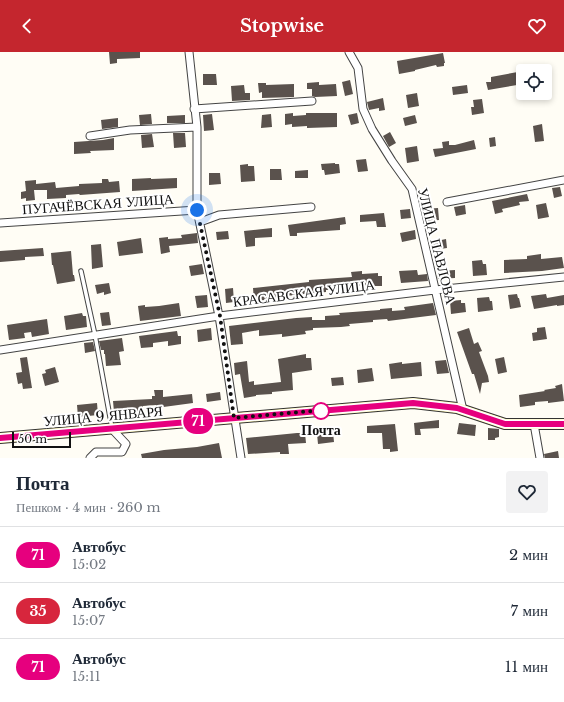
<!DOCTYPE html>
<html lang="ru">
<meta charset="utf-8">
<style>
:root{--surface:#fff;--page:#f2f2f3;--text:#1f2937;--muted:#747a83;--line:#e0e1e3;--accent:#c4262e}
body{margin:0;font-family:"Libre Baskerville",serif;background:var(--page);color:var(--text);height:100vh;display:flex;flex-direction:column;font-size:15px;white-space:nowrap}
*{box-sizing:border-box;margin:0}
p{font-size:13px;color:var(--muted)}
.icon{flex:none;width:22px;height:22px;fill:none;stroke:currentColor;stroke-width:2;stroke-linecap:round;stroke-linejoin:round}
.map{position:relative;height:406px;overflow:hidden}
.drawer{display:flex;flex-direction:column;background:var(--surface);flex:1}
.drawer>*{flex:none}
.badge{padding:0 8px;border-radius:13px;font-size:14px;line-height:26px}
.controls{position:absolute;left:516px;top:12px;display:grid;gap:8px}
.controls a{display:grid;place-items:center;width:36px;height:36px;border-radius:4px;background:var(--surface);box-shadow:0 2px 6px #0003;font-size:20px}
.scale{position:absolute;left:12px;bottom:10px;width:59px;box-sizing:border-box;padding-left:4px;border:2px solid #111;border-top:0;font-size:11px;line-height:14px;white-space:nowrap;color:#111;-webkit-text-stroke:3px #fff;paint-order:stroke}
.you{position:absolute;width:20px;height:20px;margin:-10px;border:3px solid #fff;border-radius:50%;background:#1a73e8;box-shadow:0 0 0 6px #1a73e833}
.map>.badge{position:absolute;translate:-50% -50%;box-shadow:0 0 0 2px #fff}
.round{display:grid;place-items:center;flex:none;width:42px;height:42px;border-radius:4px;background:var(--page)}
.overview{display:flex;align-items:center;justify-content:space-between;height:68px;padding:0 16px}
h1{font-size:19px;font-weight:700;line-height:30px}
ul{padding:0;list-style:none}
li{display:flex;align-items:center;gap:12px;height:56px;padding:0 16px;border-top:1px solid var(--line)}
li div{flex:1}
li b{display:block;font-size:15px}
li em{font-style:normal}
li .badge{min-width:44px;font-weight:700;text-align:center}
header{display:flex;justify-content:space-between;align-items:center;height:52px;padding:0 16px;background:var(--accent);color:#fff;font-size:18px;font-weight:700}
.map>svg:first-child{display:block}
.building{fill:#5a524d}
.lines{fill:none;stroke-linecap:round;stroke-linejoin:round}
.service-casing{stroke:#444;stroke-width:5.5}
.minor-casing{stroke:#444;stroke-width:9}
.secondary-casing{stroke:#333;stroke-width:12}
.service{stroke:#fff;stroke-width:3.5}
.minor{stroke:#fff;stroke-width:7}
.secondary{stroke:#fff6b0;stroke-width:10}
.line-casing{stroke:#fff;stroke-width:9}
.line{stroke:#e6007e;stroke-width:6}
.walk{stroke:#111;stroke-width:4;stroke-dasharray:0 7.2}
.stop-dot{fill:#fff;stroke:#e6007e;stroke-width:2}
.labels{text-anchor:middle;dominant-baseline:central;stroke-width:4;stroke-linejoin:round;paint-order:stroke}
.street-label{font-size:14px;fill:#111;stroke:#fff}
.stop-label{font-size:14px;font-weight:bold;fill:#111;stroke:#fff}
</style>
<header><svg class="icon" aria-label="back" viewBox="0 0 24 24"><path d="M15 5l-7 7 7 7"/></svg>Stopwise<svg class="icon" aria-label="heart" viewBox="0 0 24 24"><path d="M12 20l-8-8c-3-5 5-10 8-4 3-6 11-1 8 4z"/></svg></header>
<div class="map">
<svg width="564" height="406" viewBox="0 0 564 406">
<rect width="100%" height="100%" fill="#fffdf5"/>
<!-- building -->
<path class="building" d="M109 0H140V6L117 7V11L110 12Z
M443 1 445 11H444V14L437 15 436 13 415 18V19L399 22 397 9Z
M523 19V32L488 38 486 30H491V25Z
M203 22H216L217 33H203Z
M350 28 353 42 345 44 342 30Z
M319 30V33L336 32 337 44 315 45 312 44V37H307V31Z
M258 31H266V33L294 32V45L262 46V40L259 41Z
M244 33 245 41H250V48L232 49 231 34Z
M467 33 468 41 453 43 452 35Z
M417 41 419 54 408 56 406 43Z
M383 46 385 58 379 59V56L369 58 367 50Z
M482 47 484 61 472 63 471 55H474L473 48Z
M293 61V64L306 63V61H337V75L307 76V74L292 75V72L285 73V62Z
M357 61 359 71 351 73 348 63Z
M151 62 152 72 140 73 139 63Z
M212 62 214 78 204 79 203 63Z
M271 62 272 75 261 76 262 63Z
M185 63V71H167V64Z
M415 63 417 71 405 74 403 66Z
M118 66V75L102 77 101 68Z
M542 72 544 89 535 90 533 74Z
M390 80 396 91 389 95 383 84Z
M173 81H185L186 95 174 96Z
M152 82 154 95 142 96 141 83Z
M495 85 496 94 490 95 489 86Z
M114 86V98L90 99 91 101 74 102V90L103 88Z
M474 88 476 97 435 105 433 97 443 96 442 90 449 89V93H455Z
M417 94 419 109 407 111 405 96Z
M366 107 368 119 358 120 356 108Z
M335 111V112H339L340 121 325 123 324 118H322L321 112Z
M248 112V114H254L255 129 241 130 240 113Z
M270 117H281L282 128H270Z
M308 118V126H295V119Z
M209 121H220L221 132 209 133Z
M151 126V127L177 126V136L132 139V127Z
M102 127H108L109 130 119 129 120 140 80 143 79 142 66 143V146L47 147V138H34L35 148 26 149V146L21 147V140L26 139 25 129 36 128V132L55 130 56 136 79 134V132L102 131Z
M560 135 562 144 554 146 552 136Z
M527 142 529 149 519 150 520 153 502 157 503 160 495 162 492 149Z
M546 151 549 165 538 167 536 153Z
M465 153 466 162 456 164 454 155Z
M438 156 439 168 425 169 424 157Z
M410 157 411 166 401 167 400 158Z
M384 161 386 175H377L376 169 360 170V163Z
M345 165 346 172 340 173V178L297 181V184H290L288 173Z
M272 176V185L255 186V194L246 195 244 179Z
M415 178 416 187 402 190 400 181Z
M228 179 229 187 217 188 216 180Z
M197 181 198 191 169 194 170 200 161 202 159 186 168 185V187L182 186 181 183Z
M141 186 143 201 119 204 117 190Z
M446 187 447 196 433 198 432 190Z
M101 192 103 215 92 217 91 193Z
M43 196 44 204 25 205V208L0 210V199Z
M71 199 73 223H74L75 229 57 232 53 213H52L51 201Z
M541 202V207L562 205 564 216 542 219 504 221V208L527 207V204Z
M482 208 483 212H486L487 223 473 224 472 209Z
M202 212 204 222 191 224 189 214Z
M417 218 418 223 427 222 428 229 401 231 399 219Z
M455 218V226L438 227 437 222H439V219Z
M362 219V222L378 221V224H382V234H370V233L344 235 345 237 326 238V240L285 244 286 246 265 247V248L254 249 253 236 309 230V228L352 225 351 220Z
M109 231 111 241 104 243V240L97 242 95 233Z
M233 236 234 250 226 251 225 237Z
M517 242 518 246H519L521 255 510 257 508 243Z
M546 242 547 246 564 243V253L557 254V253L534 257 531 244Z
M207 243 208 255 197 256 195 244Z
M489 245 490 249H492L493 258 478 260 477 246Z
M461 248V251H465L466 260 451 262 450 249Z
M179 251 181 264 140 269 138 254 145 253V255L159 254Z
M433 251 436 263 388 269 387 267 373 268V270L349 272 350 274 341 275 313 276V278L305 279 306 282 282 285V282L259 284V278L242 281 243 292 231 293 229 274 296 266 312 265V268H325V264L340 263 339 261 380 258V257L392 256V259L405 258 404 255Z
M109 260 111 273 102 274 100 261Z
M82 261 83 264H86L87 275 66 278 64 264Z
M47 267 49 282 32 285 31 280 24 281 25 286 9 288 7 273Z
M545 275 547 287 533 289 532 281 537 280V276Z
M211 276 212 288 198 290 197 278Z
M469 276 474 292 478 290 482 299 479 300 488 324 489 330 482 331 480 342 474 322H472L457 280Z
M177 279 178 284H181V292L168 294V289L153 291V295L141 296 139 284Z
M122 286 124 299 119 300 121 313 106 314 105 302H104V298H101L99 289Z
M93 290 95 299 85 301 84 291Z
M306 302V306H311L312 318 292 321 293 338 272 340V342L256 343V344L244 346 240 322 235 323 234 311 247 309 249 330 254 329V333L281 330 278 307Z
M27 305 32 336 23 337 22 331 18 332 16 321 22 320 20 306Z
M504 305 507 320 498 322 495 307Z
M446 308 449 321 437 322 435 309Z
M402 310V312L421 310 422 324 391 327 389 312Z
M55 315 59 330 45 334 42 322 46 321 45 318Z
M372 316 374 329 358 331 357 318Z
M343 325 344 333 332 334 331 326Z
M562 332 564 349 548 351V349L535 350V353L520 355 519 343 545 339 544 338 556 336 555 334Z
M154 338H163V345L192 342 193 351 156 356V353L143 354V359L114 360 113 349 152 347V344H155Z
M220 340 221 348 207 350 206 342Z
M97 351 98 363 78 365 77 353Z
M439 368V376L420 377 421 383H415L414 371Z
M459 371 476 373 475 384 457 382Z
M395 372 398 399 390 400V397H383L382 381H367V374Z
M488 376 499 377V385L495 386V388H488Z
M333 380 334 390 318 392 317 382Z
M297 381H305L306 391 288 392 289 402H280V400L248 402 246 386Z
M219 391 222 406H142L141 402 164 398 197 395Z
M558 399 559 406H545L544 402Z"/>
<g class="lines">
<defs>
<path id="service" d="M81 219 95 283 112 376"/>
<path id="minor" d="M189 0 197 75V158L219 264 241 406
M349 0 358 16 363 57 372 77 392 109 412 137 463 358
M194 57 312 49
M90 84 130 78 197 75
M447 150 564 128
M200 170 219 163 311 155
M0 171 197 158
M0 298 219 264 435 238 564 225
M534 372 540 406
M90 406 96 400H122L126 392 112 377"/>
<path id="secondary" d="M0 386 413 351 457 356 505 372H564"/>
</defs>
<!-- service casing -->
<use href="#service" class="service-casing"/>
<!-- minor casing -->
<use href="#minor" class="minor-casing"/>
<!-- secondary casing -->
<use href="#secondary" class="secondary-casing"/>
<!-- service -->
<use href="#service" class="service"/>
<!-- minor -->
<use href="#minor" class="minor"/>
<!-- secondary -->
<use href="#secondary" class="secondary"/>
</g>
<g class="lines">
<defs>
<path id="line" d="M0 386 413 351 457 356 505 372H564"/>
</defs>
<!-- line casing -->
<use href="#line" class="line-casing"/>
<!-- line -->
<use href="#line" class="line"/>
<!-- walk -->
<path class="walk" d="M197 158 220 264 234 366 323 358 321 359"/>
</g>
<!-- markers -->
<circle class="stop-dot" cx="321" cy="359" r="8"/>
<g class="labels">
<!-- street labels -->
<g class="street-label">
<text transform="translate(98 152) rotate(-4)">ПУГАЧЁВСКАЯ УЛИЦА</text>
<text transform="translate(437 194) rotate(76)">УЛИЦА ПАВЛОВА</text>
<text transform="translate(304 241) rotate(-7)">КРАСАВСКАЯ УЛИЦА</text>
<text transform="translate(103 364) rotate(-5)">УЛИЦА 9 ЯНВАРЯ</text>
</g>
<!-- stop labels -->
<g class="stop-label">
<text x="321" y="378">Почта</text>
</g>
</g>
</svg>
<div class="controls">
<a><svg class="icon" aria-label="locate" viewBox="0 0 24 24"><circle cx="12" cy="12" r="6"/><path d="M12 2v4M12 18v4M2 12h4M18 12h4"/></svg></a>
</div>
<div class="scale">50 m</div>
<div class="you" style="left:197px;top:158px"></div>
<b class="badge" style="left:198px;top:369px;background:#e6007e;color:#fff">71</b>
</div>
<section class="drawer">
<div class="overview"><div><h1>Почта</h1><p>Пешком · 4 мин · 260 m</p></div><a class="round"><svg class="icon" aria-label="heart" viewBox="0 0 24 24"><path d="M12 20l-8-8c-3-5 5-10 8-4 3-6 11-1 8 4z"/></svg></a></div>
<ul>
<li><span class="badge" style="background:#e6007e;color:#fff">71</span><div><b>Автобус</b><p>15:02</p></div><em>2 мин</em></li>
<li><span class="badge" style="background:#d7263d;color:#fff">35</span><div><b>Автобус</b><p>15:07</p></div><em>7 мин</em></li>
<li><span class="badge" style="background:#e6007e;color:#fff">71</span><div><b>Автобус</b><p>15:11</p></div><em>11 мин</em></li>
</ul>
</section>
